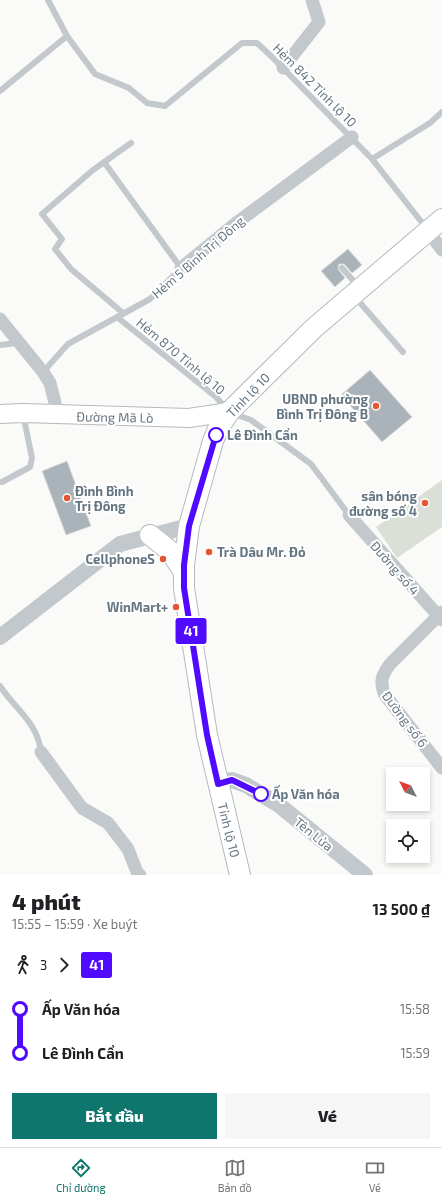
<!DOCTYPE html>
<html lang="vi">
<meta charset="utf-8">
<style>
:root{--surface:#fff;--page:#f6f6f6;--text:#202124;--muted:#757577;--line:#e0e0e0;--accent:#0f766e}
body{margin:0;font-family:"Exo 2",sans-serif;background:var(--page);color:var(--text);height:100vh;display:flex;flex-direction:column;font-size:15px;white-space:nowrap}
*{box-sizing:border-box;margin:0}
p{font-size:13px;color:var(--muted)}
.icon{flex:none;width:22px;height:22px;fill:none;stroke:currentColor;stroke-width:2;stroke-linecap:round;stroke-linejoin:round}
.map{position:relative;height:875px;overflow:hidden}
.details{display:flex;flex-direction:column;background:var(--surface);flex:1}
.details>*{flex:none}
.badge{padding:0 8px;border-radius:3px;font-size:14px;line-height:26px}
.needle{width:26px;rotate:312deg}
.controls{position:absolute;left:386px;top:767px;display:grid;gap:8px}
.controls a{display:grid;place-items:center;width:44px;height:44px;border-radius:0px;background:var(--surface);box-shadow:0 2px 6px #0003;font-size:20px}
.map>.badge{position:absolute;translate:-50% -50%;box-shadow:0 0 0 2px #fff}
.legs{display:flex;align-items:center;gap:6px;height:44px;padding:0 12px;font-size:13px}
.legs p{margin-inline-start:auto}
.overview{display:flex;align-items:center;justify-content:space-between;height:68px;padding:0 12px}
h1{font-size:22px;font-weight:800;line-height:30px}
.primary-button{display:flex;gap:8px;margin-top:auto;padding:8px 12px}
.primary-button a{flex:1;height:46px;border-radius:0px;background:var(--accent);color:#fff;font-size:16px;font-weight:800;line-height:46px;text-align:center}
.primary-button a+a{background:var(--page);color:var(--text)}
ul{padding:0 12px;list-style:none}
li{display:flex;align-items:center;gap:14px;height:44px;font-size:15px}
li i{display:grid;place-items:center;width:6px;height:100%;margin:0 5px;background:currentColor}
li i::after{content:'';width:10px;height:10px;margin:-5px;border:3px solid;border-radius:50%;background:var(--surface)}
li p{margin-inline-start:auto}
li:first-child i{background:linear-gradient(#0000 50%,currentColor 0)}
li:last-child i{background:linear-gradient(currentColor 50%,#0000 0)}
.menu{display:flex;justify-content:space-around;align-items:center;height:56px;border-top:1px solid var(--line);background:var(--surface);font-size:11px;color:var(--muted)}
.menu a{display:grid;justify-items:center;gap:2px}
.menu .selected{color:var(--accent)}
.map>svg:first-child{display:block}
.green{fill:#dadfd7}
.building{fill:#aab3b9;stroke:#dcdcda}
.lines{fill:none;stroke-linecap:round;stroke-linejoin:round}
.secondary-casing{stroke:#b3babf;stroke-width:20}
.primary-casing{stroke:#b5babe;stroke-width:22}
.service{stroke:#c3c8cc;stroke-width:6}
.minor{stroke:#c3c8cc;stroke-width:13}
.tertiary{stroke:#c3c8cc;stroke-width:16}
.secondary{stroke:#fff;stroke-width:18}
.primary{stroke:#fff;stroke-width:20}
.line-1-casing{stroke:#fff;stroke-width:9}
.line-1{stroke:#4f0aff;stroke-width:6}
.poi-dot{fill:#e4572e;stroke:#fff;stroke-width:1.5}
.stop-1-dot{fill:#fff;stroke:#4f0aff;stroke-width:2}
.labels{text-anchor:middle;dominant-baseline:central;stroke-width:4;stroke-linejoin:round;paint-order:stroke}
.street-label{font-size:13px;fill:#657683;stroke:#fff}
.poi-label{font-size:13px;font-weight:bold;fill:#657683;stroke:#fff;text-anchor:end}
.stop-label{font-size:13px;font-weight:bold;fill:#657683;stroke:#fff;text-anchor:start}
</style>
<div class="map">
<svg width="442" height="875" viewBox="0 0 442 875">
<rect width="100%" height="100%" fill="#fafaf8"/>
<!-- green -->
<path class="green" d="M442 480V527L397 558 376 527Z"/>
<!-- building -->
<path class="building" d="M348 249 362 265 352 273 344 264H339L338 269 345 278 335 287 321 271Z
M370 370 412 417 382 442 341 395Z
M67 461 91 526 66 535 42 471Z"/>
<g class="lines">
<defs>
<path id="secondary" d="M0 414 23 413 189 418 229 412"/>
<path id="primary" d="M150 535 170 551 184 572
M240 875 207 735 184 588V565L189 526 213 441 218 429 229 412 314 328 442 219"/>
</defs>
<!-- secondary casing -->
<use href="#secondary" class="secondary-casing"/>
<!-- primary casing -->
<use href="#primary" class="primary-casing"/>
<!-- service -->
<path class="service" d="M48 0 67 36 95 74 129 88 147 103 165 106 242 43H257L271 56 372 159 427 229
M0 91 67 36
M372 159 430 123 442 112
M342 268 359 287
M355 297 403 352
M123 313 71 269 55 249 62 239 42 214 93 170 131 143
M117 317 216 397 229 412 251 420 311 464 349 515
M0 345 18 343
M43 372 68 344 150 299 181 268 104 162
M2 482 30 467 32 458 23 414
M0 686C15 709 38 723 41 752"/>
<!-- minor -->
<path class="minor" d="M283 68 319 22 312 0
M428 231 442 250
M181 268 235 224 352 137
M0 319 43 372 50 383 58 415
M349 515 442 620
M442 612 391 663C382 674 379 682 385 695L442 768
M41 752 82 808 108 823 128 849 137 872 140 875"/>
<!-- tertiary -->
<path class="tertiary" d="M0 637 120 544 189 526
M218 783 232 780 246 785 279 805 365 875"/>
<!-- secondary -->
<use href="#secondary" class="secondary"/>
<!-- primary -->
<use href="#primary" class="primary"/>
</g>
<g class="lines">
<defs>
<path id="line-1" d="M216 435 189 526 184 565V588L207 735 218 784 232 780 261 794"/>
</defs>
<!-- line-1 casing -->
<use href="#line-1" class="line-1-casing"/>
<!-- line-1 -->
<use href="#line-1" class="line-1"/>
</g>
<!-- markers -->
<g class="poi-dot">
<circle cx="376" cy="406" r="4"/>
<circle cx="67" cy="498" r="4"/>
<circle cx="425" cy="503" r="4"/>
<circle cx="209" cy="552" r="4"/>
<circle cx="163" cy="559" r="4"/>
<circle cx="176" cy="607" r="4"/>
</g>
<g class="stop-1-dot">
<circle cx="216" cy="435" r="7"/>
<circle cx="261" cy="794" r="7"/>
</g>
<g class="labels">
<!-- street labels -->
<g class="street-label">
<text transform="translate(315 85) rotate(45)">Hẻm 842 Tỉnh lộ 10</text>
<text transform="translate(198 257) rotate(-41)">Hẻm 5 Bình Trị Đông</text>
<text transform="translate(181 356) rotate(40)">Hẻm 870 Tỉnh lộ 10</text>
<text transform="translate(248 395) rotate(-46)">Tỉnh lộ 10</text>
<text transform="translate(115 417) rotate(1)">Đường Mã Lò</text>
<text transform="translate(395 568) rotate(49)">Đường số 4</text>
<text transform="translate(405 719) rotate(53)">Đường số 6</text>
<text transform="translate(229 830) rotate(76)">Tỉnh lộ 10</text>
<text transform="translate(314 834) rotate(39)">Tên Lửa</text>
</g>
<!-- poi labels -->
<g class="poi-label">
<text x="368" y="399">UBND phường<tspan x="368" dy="15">Bình Trị Đông B</tspan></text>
<text x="75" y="491" text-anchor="start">Đình Bình<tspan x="75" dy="15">Trị Đông</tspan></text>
<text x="417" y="496">sân bóng<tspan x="417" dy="15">đường số 4</tspan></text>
<text x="217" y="552" text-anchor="start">Trà Dâu Mr. Đỏ</text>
<text x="155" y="559">CellphoneS</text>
<text x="168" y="607">WinMart+</text>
</g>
<!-- stop labels -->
<g class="stop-label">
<text x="227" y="435">Lê Đình Cẩn</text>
<text x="272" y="794">Ấp Văn hóa</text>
</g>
</g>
</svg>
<div class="controls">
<a><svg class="needle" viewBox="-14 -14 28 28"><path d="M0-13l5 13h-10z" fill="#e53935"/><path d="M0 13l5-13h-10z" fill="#757577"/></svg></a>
<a><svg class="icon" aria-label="locate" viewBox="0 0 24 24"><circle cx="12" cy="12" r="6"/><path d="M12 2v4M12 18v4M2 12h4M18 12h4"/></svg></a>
</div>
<b class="badge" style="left:191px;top:631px;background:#4f0aff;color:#fff">41</b>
</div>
<section class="details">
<div class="overview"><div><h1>4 phút</h1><p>15:55 – 15:59 · Xe buýt</p></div><b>13 500 ₫</b></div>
<div class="legs"><svg class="icon" aria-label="walk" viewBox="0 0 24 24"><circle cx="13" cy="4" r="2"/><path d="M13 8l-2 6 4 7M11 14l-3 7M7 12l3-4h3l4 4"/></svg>3<svg class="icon" aria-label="forward" viewBox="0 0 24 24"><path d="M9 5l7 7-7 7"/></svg><b class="badge" style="background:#4f0aff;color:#fff">41</b></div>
<ul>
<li><i style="color:#4f0aff"></i><b>Ấp Văn hóa</b><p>15:58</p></li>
<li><i style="color:#4f0aff"></i><b>Lê Đình Cẩn</b><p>15:59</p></li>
</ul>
<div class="primary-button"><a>Bắt đầu</a><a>Vé</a></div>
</section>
<nav class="menu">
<a class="selected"><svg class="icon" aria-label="directions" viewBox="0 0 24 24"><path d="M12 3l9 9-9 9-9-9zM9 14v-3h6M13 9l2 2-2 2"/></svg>Chỉ đường</a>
<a><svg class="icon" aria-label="map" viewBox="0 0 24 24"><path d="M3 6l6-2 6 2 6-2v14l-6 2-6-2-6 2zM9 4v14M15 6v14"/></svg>Bản đồ</a>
<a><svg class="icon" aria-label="tickets" viewBox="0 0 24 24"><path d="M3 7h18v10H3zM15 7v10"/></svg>Vé</a>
</nav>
